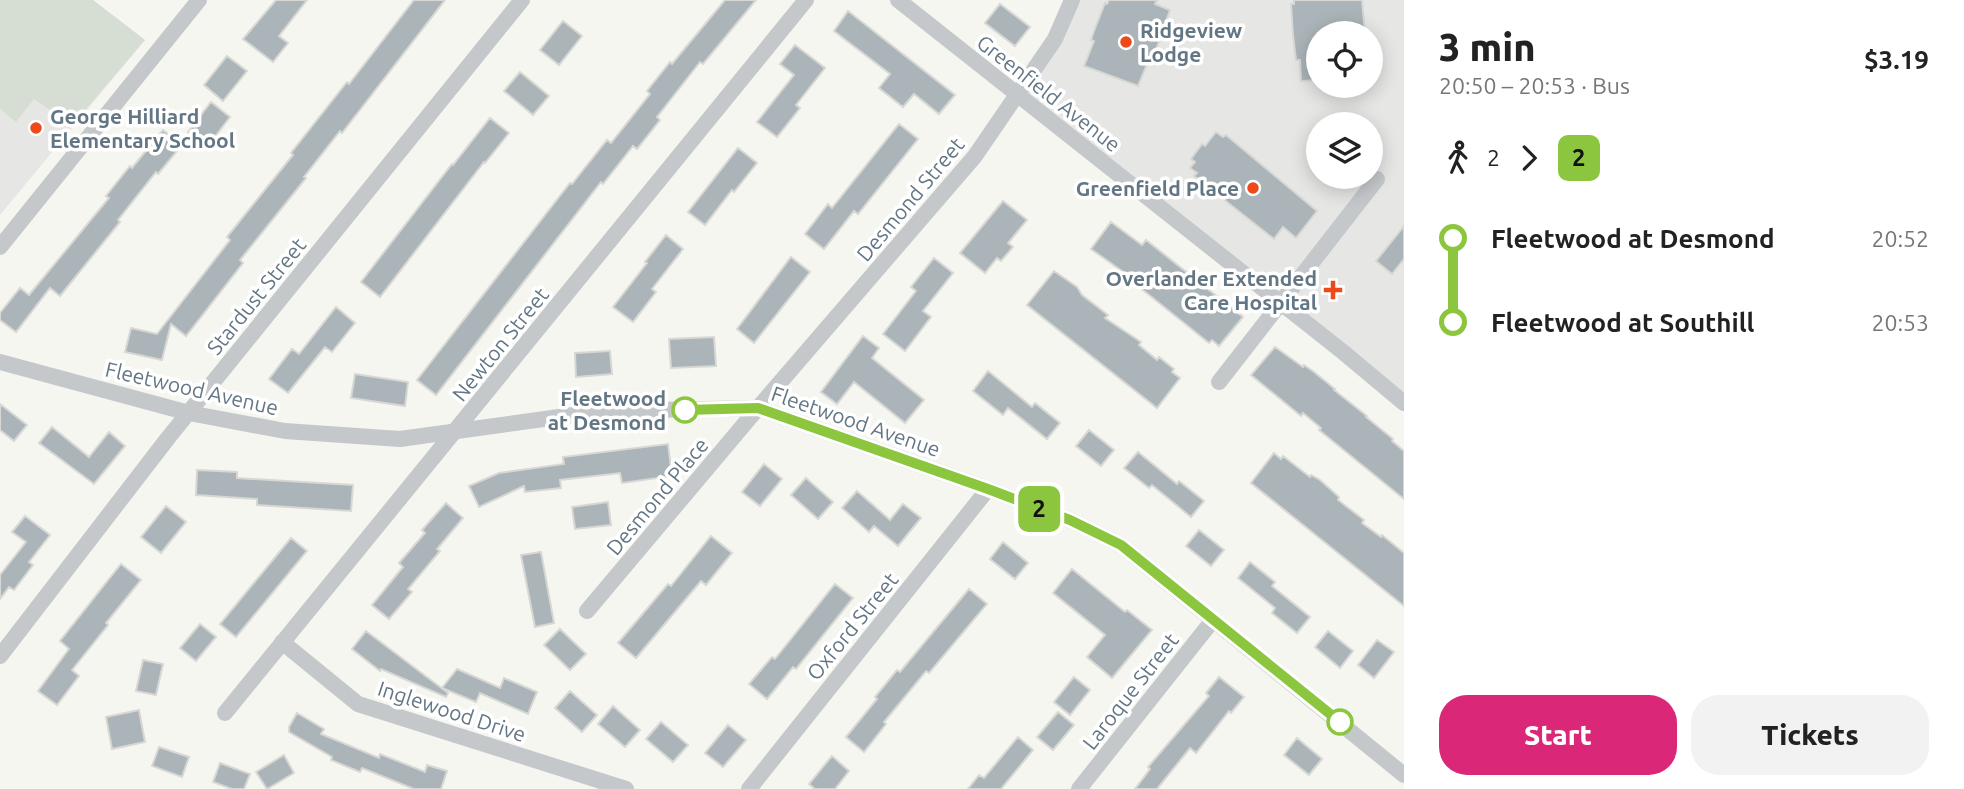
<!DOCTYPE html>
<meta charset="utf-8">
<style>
:root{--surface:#fff;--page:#f2f2f2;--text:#222;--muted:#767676;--accent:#db2777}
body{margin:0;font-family:Ubuntu,sans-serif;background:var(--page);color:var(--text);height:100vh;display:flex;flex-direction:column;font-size:26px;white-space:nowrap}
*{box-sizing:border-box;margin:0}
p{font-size:23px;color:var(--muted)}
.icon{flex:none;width:38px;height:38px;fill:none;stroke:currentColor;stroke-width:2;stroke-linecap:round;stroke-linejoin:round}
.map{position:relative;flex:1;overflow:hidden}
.sheet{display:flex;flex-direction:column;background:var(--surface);width:560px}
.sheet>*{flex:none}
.badge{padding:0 14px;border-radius:10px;font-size:24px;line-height:46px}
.fabs{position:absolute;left:1306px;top:21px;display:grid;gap:14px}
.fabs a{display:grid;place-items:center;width:77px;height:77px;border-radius:50%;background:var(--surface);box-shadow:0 4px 18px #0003;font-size:35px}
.map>.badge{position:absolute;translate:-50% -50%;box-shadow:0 0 0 4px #fff}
.legs{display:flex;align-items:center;gap:10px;height:77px;padding:0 35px;font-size:23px}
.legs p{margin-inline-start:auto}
.summary{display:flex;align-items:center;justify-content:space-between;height:119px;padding:0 35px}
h1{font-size:38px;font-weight:800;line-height:52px}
.primary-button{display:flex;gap:14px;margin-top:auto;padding:14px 35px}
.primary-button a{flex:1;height:80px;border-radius:28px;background:var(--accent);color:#fff;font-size:28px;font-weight:800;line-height:80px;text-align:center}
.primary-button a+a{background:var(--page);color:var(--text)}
ul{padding:0 35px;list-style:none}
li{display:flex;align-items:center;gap:24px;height:84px;font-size:26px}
li i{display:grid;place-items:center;width:10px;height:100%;margin:0 9px;background:currentColor}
li i::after{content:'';width:18px;height:18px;margin:-9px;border:5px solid;border-radius:50%;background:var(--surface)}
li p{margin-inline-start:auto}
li:first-child i{background:linear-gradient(#0000 50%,currentColor 0)}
li:last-child i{background:linear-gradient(currentColor 50%,#0000 0)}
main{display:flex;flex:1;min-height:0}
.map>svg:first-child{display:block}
.built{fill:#e6e7e5;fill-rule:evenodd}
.green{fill:#d6ddd2}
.building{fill:#abb4b8;stroke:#d7d7d4;stroke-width:2}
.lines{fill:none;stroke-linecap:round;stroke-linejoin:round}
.minor{stroke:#c5c8cb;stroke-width:16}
.line-1-casing{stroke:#fff;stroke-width:16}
.line-1{stroke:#8cc63e;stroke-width:10}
.poi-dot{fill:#ed491a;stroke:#fff;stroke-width:2.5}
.stop-1-dot{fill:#fff;stroke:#8cc63e;stroke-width:3.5}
.labels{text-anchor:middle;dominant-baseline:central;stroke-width:7;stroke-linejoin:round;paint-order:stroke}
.poi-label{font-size:21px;font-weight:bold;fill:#637684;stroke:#fff;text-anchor:start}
.street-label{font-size:21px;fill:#637684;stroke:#fff}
.stop-label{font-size:21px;font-weight:bold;fill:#637684;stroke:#fff;text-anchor:end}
</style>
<main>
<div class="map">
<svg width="1404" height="789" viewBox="0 0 1404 789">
<rect width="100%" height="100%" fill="#f6f6f1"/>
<!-- built -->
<path class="built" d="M0 0H93L145 40 0 215Z
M1072 0H1404V404L1017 95ZM1318 33H1370V86H1318ZM1318 124H1370V177H1318Z"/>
<!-- green -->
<path class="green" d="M0 0H93L145 40 72 125 34 99 16 122 0 109Z"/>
<!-- building -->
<path class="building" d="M276 0H307L279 36 288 43 273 62 243 39Z
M414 0H445L342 133 340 131 304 177 306 178 240 260 243 263 186 336 171 324 162 360 125 352 131 328 157 334 230 240 227 237 293 155 291 153 347 82 349 84Z
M725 0H756L703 64 700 62 657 117 660 120 637 149 633 146 603 184 601 182 436 395 417 380 570 183 572 184 607 140 611 143 650 94 647 91 670 62 672 64Z
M1109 0H1157L1155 4 1170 10 1151 64 1148 62 1138 86 1084 66 1094 41 1091 40 1094 31 1105 3 1107 4Z
M1294 0H1362L1365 33H1318V80L1301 81 1300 60H1296L1293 35 1291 4H1294Z
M1000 4 1030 27 1015 46 985 23Z
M848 11 955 95 939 114 914 94 903 107 879 88 890 74 834 31Z
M563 21 582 36 559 65 540 50Z
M795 45 825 68 796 105 800 108 777 137 757 122 794 75 780 64Z
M227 56 247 71 223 101 204 85Z
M520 72 549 96 533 115 504 91Z
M211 102 230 117 207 147 188 132Z
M490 118 509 133 485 163 484 162 380 297 361 282 452 164 453 165Z
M899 124 918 139 858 214 854 211 824 249 805 234 828 204 832 208Z
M163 130 182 145 158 174 156 172 118 220 120 222 60 296 50 288 16 332 0 320V313L20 288 29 295 109 198 106 196 130 166 132 168Z
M1216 132 1223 137 1226 135 1317 211 1296 238 1283 227 1274 239 1194 176 1197 173 1190 168 1195 162 1191 159 1202 144 1205 146Z
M738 148 757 163 734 192 732 190 705 225 688 212Z
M1003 201 1027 220 1008 243 1013 247 1001 261 997 258 985 273 960 253Z
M1111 222 1142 245 1146 240 1243 317 1219 346 1212 340 1209 343 1128 278 1129 276 1091 249Z
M1404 226V259L1392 274 1376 261Z
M666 235 683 249 652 289 656 292 633 322 613 307 647 263 645 262Z
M791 257 810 272 754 343 737 329Z
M934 258 953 273 923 311 931 317 905 351 883 334 916 291 911 287Z
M1054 271 1077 287 1082 295 1108 315 1105 318 1141 342 1139 345 1157 360 1159 357 1174 369 1172 372 1180 378 1157 408 1027 305Z
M336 307 355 323 332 352 325 347 288 393 269 379 292 349 299 354Z
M863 336 879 348 872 358 924 400 905 423 854 382 837 404 821 392Z
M714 337 716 366 671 368 669 339Z
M1275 347 1303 367 1304 365 1314 372 1335 389 1334 390 1367 416 1366 417 1393 439 1392 441 1404 451V499L1319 430 1321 428 1303 413 1301 416 1251 375Z
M610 351 612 374 576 377 575 353Z
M988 371 1032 407 1035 403 1060 423 1047 439 1008 408 1003 415 973 391Z
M355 374 408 382 405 406 351 398Z
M0 404 27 425 14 441 0 430Z
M52 427 89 457 109 432 125 446 94 484 39 443Z
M1089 430 1114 450 1101 466 1076 446Z
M668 444 672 476 622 483 620 473 560 480 561 488 525 492 524 486 479 507 469 486 499 473 564 464 563 457Z
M1138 452 1177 484 1179 481 1204 501 1191 517 1152 485 1149 488 1124 468Z
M1274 453 1281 459 1283 456 1310 477 1311 475 1320 480 1339 497 1338 500 1364 520 1362 523 1381 537 1382 535 1404 553V606L1251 483Z
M764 464 782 479 760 506 742 492Z
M197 470 237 472V478L353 485 351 511 257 505V499L196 495Z
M806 478 833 502 818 519 791 495Z
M857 491 890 520 903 504 921 518 898 546 874 526 869 532 842 508Z
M608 502 611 525 575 529 572 507Z
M446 503 463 518 437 549 440 551 408 589 412 592 389 619 372 605 403 567 399 563 425 533 422 530Z
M166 506 186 522 161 553 141 537Z
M25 516 50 535 29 562 33 565 14 590 9 587 0 599V575L26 542 12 532Z
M1199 530 1224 550 1211 566 1186 546Z
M711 536 732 553 706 585 701 581 636 658 618 643 668 584 671 586Z
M291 538 307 551 236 637 220 624Z
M1003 542 1028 563 1015 579 990 559Z
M541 552 554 623 535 627 521 555Z
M1250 562 1275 582 1272 586 1310 617 1297 633 1272 613 1275 608 1238 578Z
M121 564 141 580 106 623 108 625 72 670 79 676 57 705 38 691 69 649 60 641Z
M1072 569 1125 612 1127 610 1152 630 1112 678 1087 657 1105 635 1053 593Z
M835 584 853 598 796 669 793 667 767 699 749 684 772 657 775 659Z
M969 589 987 604 929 673 926 671 884 722 886 724 864 752 846 737 877 699 875 697 897 670 900 672Z
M200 624 216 637 196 661 180 648Z
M560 629 586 654 570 670 544 645Z
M366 631 448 693 446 697 381 669 380 671 352 649Z
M1328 631 1353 651 1340 668 1315 647Z
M1377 640 1394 652 1374 678 1358 665Z
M143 660 163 664 156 695 136 691Z
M457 669 500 688 504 678 537 692 528 714 480 693 476 702 442 688Z
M1074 677 1090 690 1070 715 1054 702Z
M1219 677 1244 697 1231 713 1229 711 1196 753 1190 748 1157 789H1135L1150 769 1148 767 1209 696 1206 693Z
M570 691 597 715 582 732 555 708Z
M613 706 640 730 625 747 598 724Z
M139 710 145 742 112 749 106 717Z
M1058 712 1074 725 1053 750 1037 737Z
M297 713 324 729 321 734 379 758 380 754 425 772 427 765 447 771 441 789H414L362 768 360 772 331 760 332 757 289 732V727Z
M661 722 688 745 673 762 646 739Z
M728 725 746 740 723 767 705 753Z
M1018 737 1033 750 1001 789H968L979 775 984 778Z
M1297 738 1322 759 1309 775 1284 755Z
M159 747 189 757 182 777 152 766Z
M284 755 294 773 267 789 256 772Z
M832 756 849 771 835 789H815L809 784Z
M220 763 250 774 244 789H232L213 782Z"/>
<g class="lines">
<!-- minor -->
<path class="minor" d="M898 0 1343 352 1404 403
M0 247 199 0
M0 362 189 413 285 431 400 439 602 411 758 408 988 489 1070 520 1121 545 1404 775
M1219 382 1377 179
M587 611 758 408 975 156 1055 39 1072 0
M282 642 358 704 626 789
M0 656 168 438 522 0
M225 713 806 0
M749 789 988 489
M1079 789 1213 620"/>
</g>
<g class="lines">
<defs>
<path id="line-1" d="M685 410 758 408 988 489 1070 520 1121 545 1340 722"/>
</defs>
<!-- line-1 casing -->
<use href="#line-1" class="line-1-casing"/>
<!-- line-1 -->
<use href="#line-1" class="line-1"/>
</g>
<!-- markers -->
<g class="poi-dot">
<circle cx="1126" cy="42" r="7"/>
<circle cx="36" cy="128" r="7"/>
<circle cx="1253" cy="188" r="7"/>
<path d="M1329.5 279.5h7v7h7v7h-7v7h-7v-7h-7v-7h7z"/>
</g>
<g class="stop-1-dot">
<circle cx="685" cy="410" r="12"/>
<circle cx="1340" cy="722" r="12"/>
</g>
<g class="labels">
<!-- poi labels -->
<g class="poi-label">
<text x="1140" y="30">Ridgeview<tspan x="1140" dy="24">Lodge</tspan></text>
<text x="50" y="116">George Hilliard<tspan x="50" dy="24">Elementary School</tspan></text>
<text x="1239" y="188" text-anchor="end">Greenfield Place</text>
<text x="1317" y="278" text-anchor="end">Overlander Extended<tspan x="1317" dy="24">Care Hospital</tspan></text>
</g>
<!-- street labels -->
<g class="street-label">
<text transform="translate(1049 93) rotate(38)">Greenfield Avenue</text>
<text transform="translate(910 199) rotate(-50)">Desmond Street</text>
<text transform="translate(256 296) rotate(-51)">Stardust Street</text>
<text transform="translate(500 344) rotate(-51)">Newton Street</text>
<text transform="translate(192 388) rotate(13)">Fleetwood Avenue</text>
<text transform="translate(856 421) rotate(19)">Fleetwood Avenue</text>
<text transform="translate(657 496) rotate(-50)">Desmond Place</text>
<text transform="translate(852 626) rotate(-51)">Oxford Street</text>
<text transform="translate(1130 691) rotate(-52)">Laroque Street</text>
<text transform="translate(452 711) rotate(18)">Inglewood Drive</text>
</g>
<!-- stop labels -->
<g class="stop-label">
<text x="666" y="398">Fleetwood<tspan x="666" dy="24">at Desmond</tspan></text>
</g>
</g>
</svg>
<div class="fabs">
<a><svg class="icon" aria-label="locate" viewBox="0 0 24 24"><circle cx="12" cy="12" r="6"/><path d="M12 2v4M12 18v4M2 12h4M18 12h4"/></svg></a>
<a><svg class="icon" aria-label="layers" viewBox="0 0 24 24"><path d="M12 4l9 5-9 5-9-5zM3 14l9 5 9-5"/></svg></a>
</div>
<b class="badge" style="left:1039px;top:509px;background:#8cc63e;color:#111">2</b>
</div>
<section class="sheet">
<div class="summary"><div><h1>3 min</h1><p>20:50 – 20:53 · Bus</p></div><b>$3.19</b></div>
<div class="legs"><svg class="icon" aria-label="walk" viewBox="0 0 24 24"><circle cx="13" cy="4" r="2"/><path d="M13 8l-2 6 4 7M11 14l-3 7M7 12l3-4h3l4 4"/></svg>2<svg class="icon" aria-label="forward" viewBox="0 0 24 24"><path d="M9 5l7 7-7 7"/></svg><b class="badge" style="background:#8cc63e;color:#111">2</b></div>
<ul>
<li><i style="color:#8cc63e"></i><b>Fleetwood at Desmond</b><p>20:52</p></li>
<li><i style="color:#8cc63e"></i><b>Fleetwood at Southill</b><p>20:53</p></li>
</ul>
<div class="primary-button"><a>Start</a><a>Tickets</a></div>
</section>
</main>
